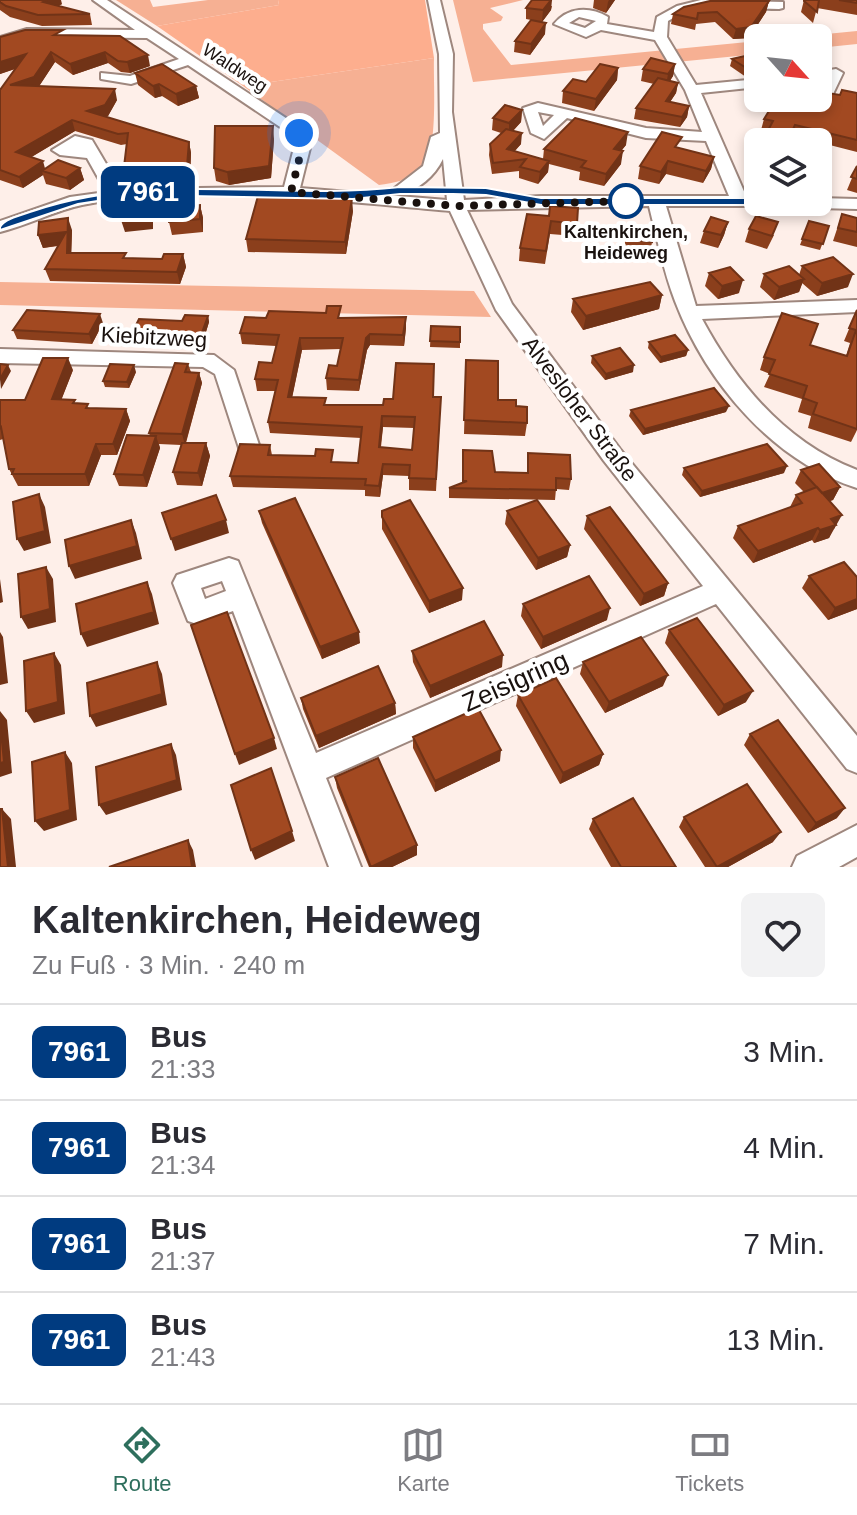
<!DOCTYPE html>
<html lang="de">
<meta charset="utf-8">
<style>
:root{--surface:#fff;--page:#f2f2f3;--text:#2b2b33;--muted:#7c7c81;--line:#e1e1e2;--accent:#2e6f5d}
body{margin:0;font-family:Helvetica,sans-serif;background:var(--page);color:var(--text);height:100vh;display:flex;flex-direction:column;font-size:30px;white-space:nowrap}
*{box-sizing:border-box;margin:0}
p{font-size:26px;color:var(--muted)}
.icon{flex:none;width:44px;height:44px;fill:none;stroke:currentColor;stroke-width:2;stroke-linecap:round;stroke-linejoin:round}
.map{position:relative;height:867px;overflow:hidden}
.sheet{display:flex;flex-direction:column;background:var(--surface);flex:1}
.sheet>*{flex:none}
.badge{padding:0 16px;border-radius:12px;font-size:28px;line-height:52px}
.needle{width:52px;rotate:117deg}
.fabs{position:absolute;left:744px;top:24px;display:grid;gap:16px}
.fabs a{display:grid;place-items:center;width:88px;height:88px;border-radius:12px;background:var(--surface);box-shadow:0 4px 12px #0003;font-size:40px}
.you{position:absolute;width:40px;height:40px;margin:-20px;border:6px solid #fff;border-radius:50%;background:#1a73e8;box-shadow:0 0 0 12px #1a73e833}
.map>.badge{position:absolute;translate:-50% -50%;box-shadow:0 0 0 4px #fff}
.round{display:grid;place-items:center;flex:none;width:84px;height:84px;border-radius:12px;background:var(--page)}
.head{display:flex;align-items:center;justify-content:space-between;height:136px;padding:0 32px}
h1{font-size:38px;font-weight:700;line-height:60px}
ul{padding:0;list-style:none}
li{display:flex;align-items:center;gap:24px;height:96px;padding:0 32px;border-top:2px solid var(--line)}
li div{flex:1}
li b{display:block;font-size:30px}
li em{font-style:normal}
li .badge{min-width:88px;font-weight:700;text-align:center}
.dock{display:flex;justify-content:space-around;align-items:center;height:112px;border-top:2px solid var(--line);background:var(--surface);font-size:22px;color:var(--muted)}
.dock a{display:grid;justify-items:center;gap:4px}
.dock .selected{color:var(--accent)}
.map>svg:first-child{display:block}
.green{fill:#f6b093}
.forest{fill:#fdae8e}
.lines{fill:none;stroke-linecap:round;stroke-linejoin:round}
.minor-casing{stroke:#9e877e;stroke-width:4}
.minor{fill:#fff;fill-rule:evenodd}
.wall{fill:#8b3f1c;fill-rule:evenodd}
.shaded-wall{fill:#713317}
.building{fill:#a24921;stroke:#713317;stroke-width:2;fill-rule:evenodd}
.line{fill:#003b80;stroke:#fff;stroke-width:2}
.walk{stroke:#19110e;stroke-width:8;stroke-dasharray:0 14.4}
.stop-dot{fill:#fff;stroke:#003b80;stroke-width:4}
.labels{text-anchor:middle;dominant-baseline:central;stroke-width:8;stroke-linejoin:round;paint-order:stroke}
.far-street-label{font-size:18px;fill:#19110e;stroke:#fff}
.far-stop-label{font-size:18px;font-weight:bold;fill:#19110e;stroke:#fff}
.street-label{font-size:22px;fill:#19110e;stroke:#fff}
.near-street-label{font-size:26px;fill:#19110e;stroke:#fff}
</style>
<div class="map">
<svg width="857" height="867" viewBox="0 0 857 867">
<rect width="100%" height="100%" fill="#feefe9"/>
<!-- green -->
<path class="green" d="M116 0H150L153 7 208 0H278L279 5 157 26Z
M453 0H523L490 8 503 17 501 21 483 24V29L511 65 758 41V54L473 82Z
M857 31V44L818 48V38H785Z
M434 58C433 84 439 153 421 170 411 180 393 183 379 185L243 86Z
M0 282 474 291 491 317 0 305Z"/>
<!-- forest -->
<path class="forest" d="M278 0H425L434 58 243 86 157 26 279 5Z"/>
<g class="lines">
<defs>
<path id="minor" d="M93 0H107L304 130 311 144 300 188 447 200 443 159C434 177 419 189 400 195L392 190 423 166 431 137 440 133 439 54 428 0H440L453 54 452 112 464 200 541 196H729L706 141 646 138 567 118 544 139 531 133 523 108 538 103 646 128 702 132 685 90 655 40 601 30 586 37 554 24C568 7 589 6 608 17L607 24 654 32 657 17 677 6 701 0 783 2V8L779 9C742 9 701 0 668 21L667 37 696 85 758 79V87L701 93 746 196H758V202H766L758 206H666L696 306 857 300V312L702 319C737 384 786 443 857 470V488C772 461 706 382 675 301 663 270 657 238 649 206L467 210 512 304 620 449 857 736V773L847 769 716 604 326 778 361 867H329L233 611 197 624 188 621 173 583 177 575 229 558 238 561 316 753 703 586 604 461 496 310 450 211C335 201 194 183 82 205 54 211 28 225 0 232V221L70 197 106 192 87 158 60 155 52 150 75 136 92 140 121 189 284 187 295 144 292 135 188 65 131 84 101 79V73L130 76 179 59 147 38 28 37 0 45V37L27 29 135 30ZM579 17 596 21 585 28 569 23ZM538 112 554 115 543 126ZM222 581 226 591 205 599 201 588Z
M836 69 843 73 833 94 818 93V85L823 86 826 79 818 80V72Z
M818 198 857 199V209L777 207 769 202H818Z
M0 349 214 355 234 370 259 445 248 453 240 451 215 374 203 367 0 363Z
M857 825V857L839 867H792L797 856Z"/>
</defs>
<!-- minor casing -->
<use href="#minor" class="minor-casing"/>
<!-- minor -->
<use href="#minor" class="minor"/>
</g>
<!-- wall -->
<path class="wall" d="M0 0 62 4 58 6 90 14 92 25 42 26 10 17 0 10Z
M594 0H615L606 13 593 8Z
M804 0H857V15L817 8 813 23 801 12Z
M769 1 766 12 749 38 733 39 715 22 696 24 695 30 671 24 673 14Z
M552 6 551 10 542 22 526 19V8Z
M545 34 530 55 514 52 515 41Z
M64 35 150 66 130 73 121 72 108 63 73 75 55 62 39 86 117 100 108 116 105 117 189 142 191 153 190 178 167 179 166 174 127 178 124 167 127 144 121 145 75 131 31 157 45 169 80 168 84 180 70 190 46 184 43 175 23 188 0 180V90L15 69 0 74V37Z
M758 53 746 77 730 66 732 59Z
M675 64 673 76 670 81 678 83 676 93 670 102 689 106 687 117 680 127 634 119 636 108 654 84 641 81 643 69Z
M618 68 617 80 594 111 562 103 563 91Z
M135 73 196 86 199 98 178 106 162 96 155 98 138 85Z
M857 93V152L818 142 761 130 764 119 825 99 840 95Z
M522 110 521 122 513 131 521 144 515 151 543 159 544 149 626 145 621 151V164L604 186 579 180 580 172 549 164 548 172 538 184 519 178V171L492 174 489 155 490 144 501 133 492 130 493 118Z
M274 139 271 178 229 185 216 181 214 168Z
M679 148 714 157 711 169 703 183 666 174 659 184 638 179 640 166Z
M758 149V177L747 175 750 163Z
M857 166V193L847 190Z
M200 205 203 218V232L172 235 169 222Z
M353 211 346 254 248 252 246 239Z
M842 214 857 218V247L833 241Z
M549 216 577 224 575 236 550 234 545 264 519 261 520 248Z
M809 221 829 226 820 250 800 245Z
M728 222 724 235 718 248 700 243 704 231Z
M627 226 652 242 650 255 625 252V239Z
M749 229 774 235 767 249 745 242Z
M72 230 71 253 127 258 162 259 183 254 186 267 180 284 50 281 45 269 58 246 43 248 38 235Z
M802 266 848 287 817 296 802 283 799 292 774 300 760 287 764 274 799 275Z
M709 273 739 293 718 299 705 286Z
M662 295 659 309 583 330 571 312 573 299Z
M857 310V430L851 442 808 428 811 416 798 412 802 399 764 387 770 374 760 370 764 357 810 345 846 356 850 343 844 341Z
M208 316 209 322 202 345 132 343 130 337 182 321Z
M266 318H342L406 328 404 346 370 345 367 350 359 391 327 390 326 378 337 366 341 349 302 350 292 397 326 405H383L393 399 441 397 436 491 409 490V476L383 475 380 497 365 496V490L233 487 230 476 270 445 272 455 334 462 358 463 361 438 270 433 268 422 275 391H257L255 379 272 363 276 346 242 344 240 333ZM383 427 414 428 412 450 381 447Z
M103 323 92 344 17 339 13 330Z
M431 326 460 327V348L430 347Z
M649 342 688 350 686 356 660 363 648 348Z
M592 356 633 372 605 380 591 363Z
M466 360 498 400 516 406 527 423 525 436 464 434Z
M188 364 191 372 199 373 202 383 186 443H206L210 456 202 486 177 485 173 472 181 445 159 444 160 448 147 487 119 486 114 474 150 436 149 433Z
M73 370 61 400 90 408 126 409 130 421 117 455H101L89 486H18L9 469 3 439 0 440V400H25Z
M136 372 129 388 105 387 103 381Z
M631 410 726 412 643 435 629 416Z
M463 450 495 472 527 473 528 453 571 479 569 490 556 489 555 500 449 498V488L462 483Z
M684 468 784 473 700 497 682 475Z
M801 470 840 487 833 500 829 501 835 528 833 529 829 538 814 543 812 540 753 563 733 538 738 526 790 507 796 495 804 492 795 483Z
M259 511 360 643 322 659 262 523Z
M382 511 462 600 429 613 382 529Z
M507 511 570 545 567 557 536 570 505 524Z
M587 516 668 583 664 596 640 606 584 529Z
M809 576 857 577V609L828 620 802 588Z
M523 604 607 620 541 649 521 616Z
M669 630 746 702 718 716 665 643Z
M412 651 502 667 430 698 413 662Z
M583 662 663 686 605 713 580 674Z
M518 695 603 754 599 765 560 784 516 706Z
M301 698 395 703 396 714 319 748 303 709Z
M750 734 837 818 808 833 744 745Z
M413 737 500 761 435 792 413 748Z
M335 777 417 855 392 867H369L337 788Z
M684 817 773 842 728 867H705L679 827Z
M593 819 676 867H611L589 829Z"/>
<!-- shaded-wall -->
<path class="shaded-wall" d="M47 0H61L62 4 46 13 43 2Z
M551 0H552L551 10 542 22 543 10Z
M609 0H615L606 13 608 2Z
M769 1 766 12 749 38 733 39 736 29Z
M546 23 545 34 530 55 531 44Z
M51 52 55 62 38 88 10 85Z
M105 52 108 63 73 75 70 64Z
M26 54 29 64 0 74V62Z
M148 55 150 66 130 73 127 62Z
M675 64 673 76 666 86 668 74Z
M758 67V74L746 77 748 69Z
M618 68 617 80 594 111 596 99Z
M678 83 676 93 664 111 666 101Z
M159 84 162 96 155 98 153 86Z
M196 86 199 98 178 106 176 94Z
M115 89 117 100 108 116 91 122 87 111Z
M689 106 687 117 680 127 682 117Z
M522 110 521 122 509 135V123Z
M72 120 75 131 20 164 16 152Z
M273 126 274 139 271 178 229 185 227 172Z
M628 132 626 145 612 162 614 149Z
M522 133 521 144 506 160 507 149Z
M189 142 191 153 190 178 187 166Z
M623 151 621 164 604 186 606 174Z
M714 157 711 169 703 183 706 171Z
M43 161 46 172 42 171 43 175 23 188 19 177Z
M549 161 548 172 538 184 540 172Z
M668 161 666 174 659 184 661 172Z
M80 168 84 180 70 190 66 178Z
M352 198 353 211 346 254 345 242Z
M149 202 153 215V229L125 232 121 220Z
M200 205 203 218V232L200 219Z
M68 218 72 230 71 266 67 253V244L43 248 38 235Z
M728 222 724 235 718 248 721 235Z
M183 254 186 267 180 284 177 272Z
M853 274 848 287 817 296 822 283Z
M804 279 799 292 774 300 779 287Z
M743 280 739 293 718 299 722 286Z
M662 295 659 309 583 330 586 316Z
M100 314 103 323 92 344 89 334Z
M208 316 209 322 202 345 200 338Z
M406 317V328L404 346 403 335Z
M370 334V345L367 350 359 391V380L366 338Z
M300 338 302 350 290 408 288 397Z
M688 350 686 356 660 363 661 357Z
M68 358 73 370 57 411 52 399Z
M8 365 11 371 1 389 0 379Z
M134 365 136 372 129 388 127 382Z
M634 365 633 372 605 380 606 374Z
M199 373 202 383 185 445 182 434Z
M729 406 726 412 643 435 645 429Z
M126 409 130 421 117 455 113 444Z
M382 416 383 427 379 458V447Z
M156 436 160 448 147 487 143 475Z
M206 443 210 456 202 486 198 473Z
M96 444 101 455 89 486 85 474Z
M383 464V475L380 497 379 486Z
M787 466 784 473 700 497 702 491Z
M840 487 833 500 816 506 822 493Z
M39 494 45 507 51 543 24 551 17 539Z
M842 515 829 538 814 543 820 530 831 519Z
M131 520 136 533 142 559 75 579 69 566Z
M226 520 229 533 175 551 171 539Z
M818 528 812 540 753 563 758 551Z
M570 545 567 557 536 570 538 558Z
M46 567 53 579 56 622 28 629 21 617Z
M0 579 3 602 0 603Z
M147 582 152 594 159 624 87 647 81 634Z
M668 583 664 596 640 606 644 594Z
M463 588 462 600 429 613V601Z
M857 599V609L828 620 835 608Z
M610 608 607 620 541 649 543 637Z
M0 632 3 637 8 683 0 685Z
M359 632 360 643 322 659 320 647Z
M54 653 61 665 65 714 34 723 26 711Z
M503 655 502 667 430 698V686Z
M157 662 162 674 167 705 96 727 90 716Z
M668 675 663 686 605 713 609 702Z
M753 691 746 702 718 716 724 705Z
M395 703 396 714 319 748 316 736Z
M0 711 7 720 12 773 0 777Z
M274 738 277 749 239 765 235 754Z
M171 744 176 755 182 790 106 815 99 805Z
M501 750 500 761 435 792V781Z
M65 752 72 763 77 820 44 831 35 821Z
M603 754 599 765 560 784 563 773Z
M845 808 837 818 808 833 816 823Z
M2 809 11 819 16 867H8Z
M292 831 295 841 255 860 251 850Z
M781 832 773 842 728 867H717Z
M188 840 193 850 196 867H192Z
M417 845V855L392 867H371Z"/>
<!-- building -->
<path class="building" d="M0 0H47L43 2 90 14 38 15 6 6 0 2Z
M532 0H551L543 10 526 8Z
M804 0H819L817 12 804 1Z
M839 0H857V3Z
M710 1H769L751 27 736 29 717 12 698 13 697 19 673 14 684 7Z
M531 20 546 23 531 44 515 41Z
M25 30H63L54 35 120 36 148 55 127 62 118 61 105 52 70 64 51 52 34 77 10 85 115 89 105 105 87 111 189 142 187 166 165 168V163L124 167 128 133 118 134 72 120 16 152 43 161 19 177 0 170V90L26 54 0 62V37Z
M758 53V67L748 69 732 59Z
M651 58 675 64 668 74 643 69Z
M162 64 196 86 176 94 159 84 153 86 135 73Z
M600 64 618 68 596 99 563 91 573 79 586 82Z
M658 78 678 83 666 101 689 106 682 117 636 108Z
M842 90 857 93V140L795 125 787 142H762L773 121 764 119 777 98H818L825 99 828 93 840 95Z
M505 105 522 110 509 123 493 118Z
M575 118 628 132 614 149 623 151 606 174 581 167 586 161 544 149Z
M215 126H273L269 166 227 172 214 168Z
M506 129 522 133 507 149 549 161 540 172 520 167 526 159 493 163 490 144Z
M662 132 682 137 675 147 714 157 706 171 668 161 661 172 640 166Z
M758 149V165L750 163Z
M58 160 80 168 66 178 42 171Z
M818 163 825 164 819 177H818Z
M857 166V179L851 177Z
M258 196 352 198 345 242 246 239Z
M149 202 150 216 121 220V206Z
M200 205V219L169 222V208Z
M550 206 578 208 577 224 551 221 546 251 520 248 527 214 549 216Z
M842 214 857 218V232L838 228Z
M756 216 778 222 772 236 749 229Z
M711 217 728 222 721 235 704 231Z
M68 218 67 253H126L123 258 162 259 164 254H183L177 272 45 269 66 232 38 235 39 222Z
M809 221 829 226 823 244 802 239Z
M627 226 652 228V242L627 239Z
M833 257 853 274 822 283 802 266Z
M789 266 804 279 779 287 764 274Z
M730 267 743 280 722 286 709 273Z
M650 282 662 295 586 316 573 299Z
M327 306H341L338 318 406 317 403 335 370 334 366 338 359 380 326 378 329 365 337 366 343 338H300L288 397 326 398 324 405H383L384 399H393L396 363 434 364 433 397H441L436 479 409 478 410 465 383 464 379 486 365 485 366 479 230 476 240 444 270 445 268 455 315 456 316 449 333 450 331 462 358 463 362 427 268 422 278 380 255 379 259 362 272 363 279 335 240 333 245 317 266 318 269 311 326 313ZM382 416 415 417 412 450 379 447Z
M27 310 100 314 89 334 13 330Z
M857 310V429L813 414 817 403 803 398 807 386 769 374 775 360 764 357 782 313 818 324 810 345 847 356 856 330 849 328Z
M185 315 208 316 200 338 130 337 139 319 182 321Z
M431 326 460 327V342L430 341Z
M675 335 688 350 661 357 649 342Z
M620 348 634 365 606 374 592 356Z
M43 358H68L52 399 75 400 73 403 88 404 86 408 126 409 113 444H96L85 474H12L14 469H9L1 427 0 428V400H25Z
M466 360 498 361V400H516V406L527 407V423L464 420Z
M175 363 188 364 185 372 199 373 182 434 149 433Z
M0 364 8 365 0 379Z
M110 364 134 365 127 382 103 381Z
M714 388 729 406 645 429 631 410Z
M127 435 156 436 143 475 114 474Z
M182 443H206L198 473 173 472Z
M767 444 787 466 702 491 684 468Z
M463 450 492 451 495 472 528 473V453L570 455 571 479 556 478V490L449 488 467 481H463Z
M819 464 840 487 822 493 801 470Z
M817 487 842 515 831 519 836 525 820 530 818 528 758 551 738 526 802 503 796 495Z
M39 494 45 531 17 539 13 502Z
M216 495 226 520 171 539 162 513Z
M295 498 359 632 320 647 259 511Z
M410 500 463 588 429 601 382 517V511Z
M537 500 570 545 538 558 507 511Z
M610 507 668 583 644 594 587 516Z
M131 520 137 546 69 566 65 540Z
M844 562 857 577V599L835 608 809 576Z
M46 567 50 609 21 617 18 574Z
M589 576 610 608 543 637 523 604Z
M147 582 154 612 81 634 76 604Z
M227 612 274 738 235 754 191 625Z
M697 618 753 691 724 705 669 630Z
M484 621 503 655 430 686 412 651Z
M641 637 668 675 609 702 583 662Z
M54 653 58 702 26 711 24 661Z
M157 662 162 694 90 716 87 683Z
M378 666 395 703 316 736 301 698Z
M556 678 603 754 563 773 518 695Z
M478 708 501 750 435 781 413 737Z
M778 720 845 808 816 823 750 734Z
M0 722 4 762 0 763Z
M171 744 177 780 99 805 96 767Z
M65 752 70 810 35 821 32 762Z
M378 758 417 845 371 867 335 777Z
M271 768 292 831 251 850 231 785Z
M747 784 781 832 717 867 684 817Z
M633 798 676 867H621L593 819Z
M0 809H2L8 867H0Z
M188 840 192 867H109Z"/>
<!-- line -->
<path class="line" d="M400 187 486 188 541 198H758L764 201 758 205H541L486 195 453 194H400L353 199 137 195 78 204 0 230V227C4 219 21 215 33 211 153 170 277 201 400 187Z"/>
<g class="lines">
<!-- walk -->
<path class="walk" d="M299 133 303 144 291 192 456 206 626 201"/>
</g>
<!-- markers -->
<circle class="stop-dot" cx="626" cy="201" r="16"/>
<g class="labels">
<!-- far-street labels -->
<g class="far-street-label">
<text transform="translate(235 68) rotate(33)">Waldweg</text>
</g>
<!-- far-stop labels -->
<g class="far-stop-label">
<text x="626" y="232">Kaltenkirchen,<tspan x="626" dy="21">Heideweg</tspan></text>
</g>
<!-- street labels -->
<g class="street-label">
<text transform="translate(154 337) rotate(3)">Kiebitzweg</text>
<text transform="translate(580 409) rotate(53)">Alvesloher Straße</text>
</g>
<!-- near-street labels -->
<g class="near-street-label">
<text transform="translate(515 681) rotate(-24)">Zeisigring</text>
</g>
</g>
</svg>
<div class="fabs">
<a><svg class="needle" viewBox="-14 -14 28 28"><path d="M0-13l5 13h-10z" fill="#e53935"/><path d="M0 13l5-13h-10z" fill="#7c7c81"/></svg></a>
<a><svg class="icon" aria-label="layers" viewBox="0 0 24 24"><path d="M12 4l9 5-9 5-9-5zM3 14l9 5 9-5"/></svg></a>
</div>
<div class="you" style="left:299px;top:133px"></div>
<b class="badge" style="left:148px;top:192px;background:#003b80;color:#fff">7961</b>
</div>
<section class="sheet">
<div class="head"><div><h1>Kaltenkirchen, Heideweg</h1><p>Zu Fuß · 3 Min. · 240 m</p></div><a class="round"><svg class="icon" aria-label="heart" viewBox="0 0 24 24"><path d="M12 20l-8-8c-3-5 5-10 8-4 3-6 11-1 8 4z"/></svg></a></div>
<ul>
<li><span class="badge" style="background:#003b80;color:#fff">7961</span><div><b>Bus</b><p>21:33</p></div><em>3 Min.</em></li>
<li><span class="badge" style="background:#003b80;color:#fff">7961</span><div><b>Bus</b><p>21:34</p></div><em>4 Min.</em></li>
<li><span class="badge" style="background:#003b80;color:#fff">7961</span><div><b>Bus</b><p>21:37</p></div><em>7 Min.</em></li>
<li><span class="badge" style="background:#003b80;color:#fff">7961</span><div><b>Bus</b><p>21:43</p></div><em>13 Min.</em></li>
</ul>
</section>
<nav class="dock">
<a class="selected"><svg class="icon" aria-label="directions" viewBox="0 0 24 24"><path d="M12 3l9 9-9 9-9-9zM9 14v-3h6M13 9l2 2-2 2"/></svg>Route</a>
<a><svg class="icon" aria-label="map" viewBox="0 0 24 24"><path d="M3 6l6-2 6 2 6-2v14l-6 2-6-2-6 2zM9 4v14M15 6v14"/></svg>Karte</a>
<a><svg class="icon" aria-label="tickets" viewBox="0 0 24 24"><path d="M3 7h18v10H3zM15 7v10"/></svg>Tickets</a>
</nav>
